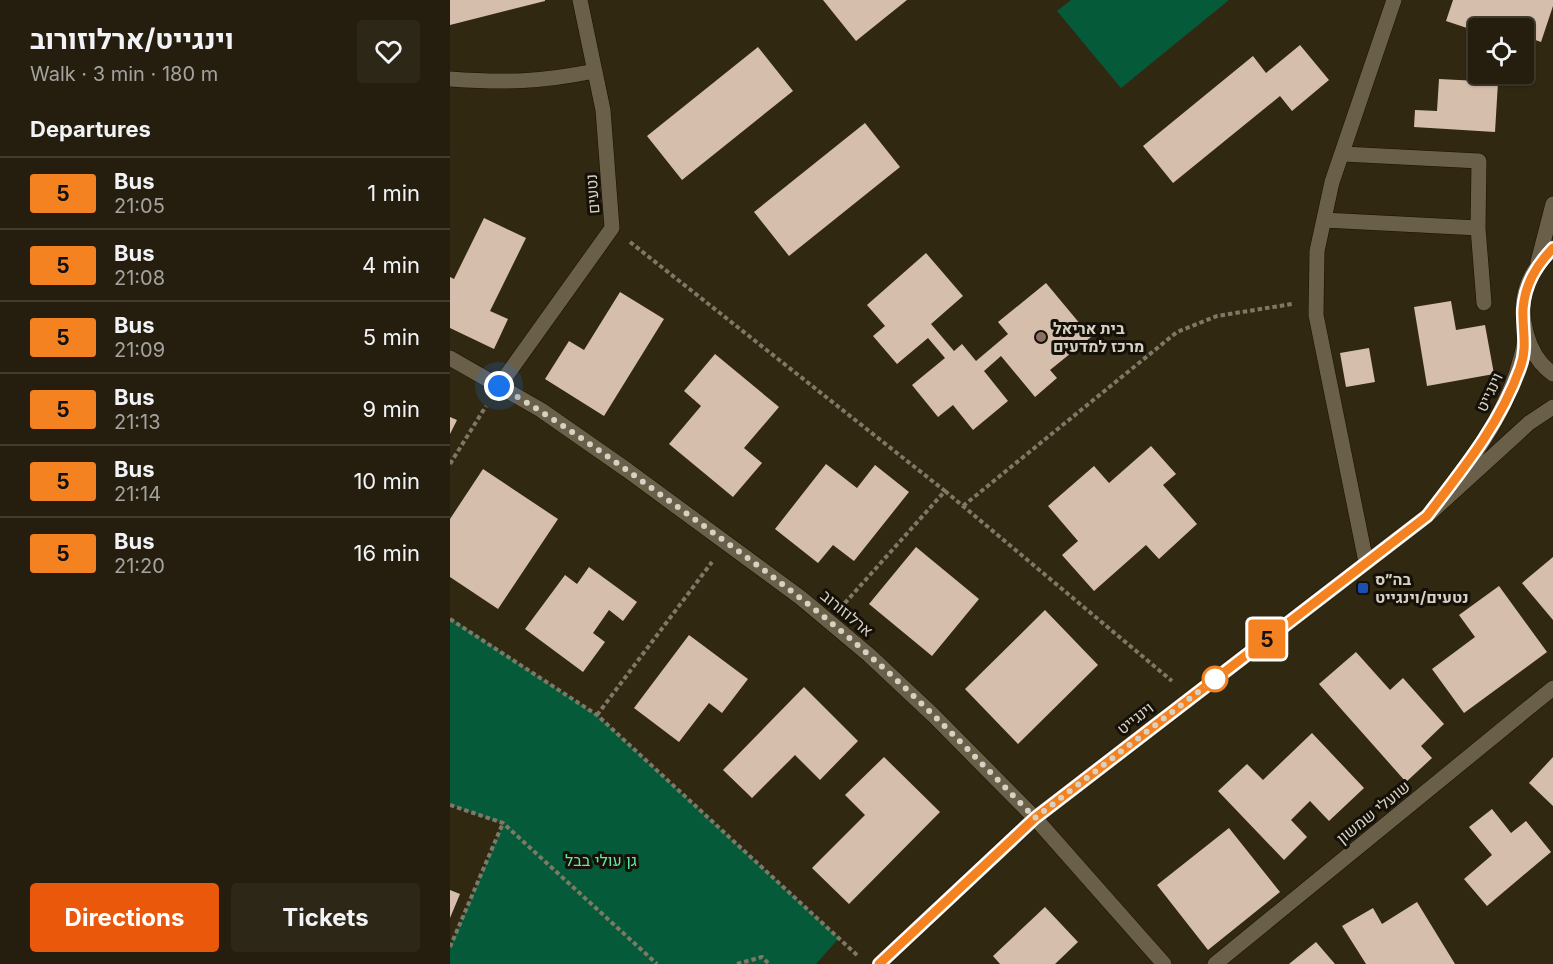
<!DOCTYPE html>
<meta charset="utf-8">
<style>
:root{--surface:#251e0e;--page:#2d2717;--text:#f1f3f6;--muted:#a3a29e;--line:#423c2e;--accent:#ea580c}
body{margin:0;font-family:Inter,Heebo,sans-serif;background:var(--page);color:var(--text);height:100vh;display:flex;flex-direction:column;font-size:22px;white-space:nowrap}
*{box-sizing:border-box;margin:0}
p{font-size:20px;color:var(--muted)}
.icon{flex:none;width:33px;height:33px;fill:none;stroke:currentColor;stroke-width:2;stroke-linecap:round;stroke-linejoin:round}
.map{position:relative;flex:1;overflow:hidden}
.drawer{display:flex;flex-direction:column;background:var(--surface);width:450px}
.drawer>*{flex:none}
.badge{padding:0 12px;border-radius:4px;font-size:21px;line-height:39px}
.fabs{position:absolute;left:1018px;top:18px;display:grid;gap:12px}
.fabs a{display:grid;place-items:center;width:66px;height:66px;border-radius:6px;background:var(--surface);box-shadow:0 2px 4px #0004,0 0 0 2px var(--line);font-size:30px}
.you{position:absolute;width:30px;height:30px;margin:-15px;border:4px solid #fff;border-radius:50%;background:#1a73e8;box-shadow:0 0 0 9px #1a73e833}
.map>.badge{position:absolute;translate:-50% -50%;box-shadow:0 0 0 3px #fff}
h2{padding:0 30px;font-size:22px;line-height:54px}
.round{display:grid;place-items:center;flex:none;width:63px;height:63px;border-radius:6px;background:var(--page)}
.headline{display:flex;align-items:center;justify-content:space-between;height:102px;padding:0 30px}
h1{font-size:28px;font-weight:700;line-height:45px}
.button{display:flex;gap:12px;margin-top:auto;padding:12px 30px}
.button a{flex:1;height:69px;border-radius:6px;background:var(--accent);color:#fff;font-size:24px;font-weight:700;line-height:69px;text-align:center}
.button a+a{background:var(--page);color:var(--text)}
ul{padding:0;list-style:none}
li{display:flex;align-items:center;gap:18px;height:72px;padding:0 30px;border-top:2px solid var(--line)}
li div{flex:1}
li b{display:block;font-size:22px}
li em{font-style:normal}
li .badge{min-width:66px;font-weight:700;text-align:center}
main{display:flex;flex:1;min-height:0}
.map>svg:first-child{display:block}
.green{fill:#055b39}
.building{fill:#d6beac}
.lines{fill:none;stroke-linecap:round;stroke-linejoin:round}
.minor-casing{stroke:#191000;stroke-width:16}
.path{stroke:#7f7866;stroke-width:4;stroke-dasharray:4.5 3;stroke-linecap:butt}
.minor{stroke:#6a5f49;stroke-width:15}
.line-casing{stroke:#fff;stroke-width:14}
.line{stroke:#f58220;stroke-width:9}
.walk{stroke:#d7d1c4;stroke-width:6;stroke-dasharray:0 10.8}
.education-dot{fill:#8d6e63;stroke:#151108;stroke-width:2}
.transit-dot{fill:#1a4fb4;stroke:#151108;stroke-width:2}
.stop-dot{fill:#fff;stroke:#f58220;stroke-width:3}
.labels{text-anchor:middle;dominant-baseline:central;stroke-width:6;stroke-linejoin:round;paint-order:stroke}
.street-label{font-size:16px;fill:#d7d1c4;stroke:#151108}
.poi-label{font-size:16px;font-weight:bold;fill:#d7d1c4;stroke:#151108;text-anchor:start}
.park-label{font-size:16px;fill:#66e5a4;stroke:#151108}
</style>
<main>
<section class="drawer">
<div class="headline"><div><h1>וינגייט/ארלוזורוב</h1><p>Walk · 3 min · 180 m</p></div><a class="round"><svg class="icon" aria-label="heart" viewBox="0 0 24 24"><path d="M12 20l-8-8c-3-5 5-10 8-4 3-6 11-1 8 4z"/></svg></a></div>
<h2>Departures</h2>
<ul>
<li><span class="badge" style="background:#f58220;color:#111">5</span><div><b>Bus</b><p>21:05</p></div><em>1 min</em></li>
<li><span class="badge" style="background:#f58220;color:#111">5</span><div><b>Bus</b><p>21:08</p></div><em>4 min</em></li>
<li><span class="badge" style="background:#f58220;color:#111">5</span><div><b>Bus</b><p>21:09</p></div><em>5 min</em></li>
<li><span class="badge" style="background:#f58220;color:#111">5</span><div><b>Bus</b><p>21:13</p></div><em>9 min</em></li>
<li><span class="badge" style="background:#f58220;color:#111">5</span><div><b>Bus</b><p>21:14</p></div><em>10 min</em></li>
<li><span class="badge" style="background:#f58220;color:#111">5</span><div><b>Bus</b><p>21:20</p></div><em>16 min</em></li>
</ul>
<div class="button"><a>Directions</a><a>Tickets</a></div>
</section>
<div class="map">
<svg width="1103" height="964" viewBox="0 0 1103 964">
<rect width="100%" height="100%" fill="#312812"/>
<!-- green -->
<path class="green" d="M621 0H779L671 88 607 11Z
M0 618 147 715 389 938 366 964H0V947L53 824 0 805Z"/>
<!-- building -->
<path class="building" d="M0 0H95V1L0 25Z
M373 0H457L406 41Z
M1003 0H1103V6L1091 42 1074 36V28L1043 26 1042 28H1029V32L996 21Z
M850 45 879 80 842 111 830 96 723 183 693 146 803 56 816 73Z
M308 47 343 91 232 180 197 136Z
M989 79 1048 82 1045 132 964 127 965 110 987 111Z
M415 123 450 167 339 256 304 212Z
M34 218 76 238 40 311 58 319 44 349 0 328V277L4 279Z
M476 253 513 296 481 324 504 351 512 344 526 361 558 334 548 322 596 283 641 337 600 370 607 378 585 397 551 356 534 371 558 401 523 430 503 405 488 417 462 385 495 358 478 338 447 364 423 336 435 326 417 305Z
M170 292 214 319 154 416 95 379 119 341 134 350Z
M1001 301 1006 330 1035 325 1044 374 977 386 964 307Z
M919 348 925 382 896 387 890 353Z
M265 354 329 407 294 448 312 463 283 497 219 444 251 406 234 391Z
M0 417 7 420 0 434Z
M701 446 726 474 713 485 747 524 709 559 696 545 644 591 612 555 628 541 598 506 644 466 659 483Z
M376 464 407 488 425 465 459 492 404 561 383 545 368 563 325 529Z
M33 469 108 519 48 609 0 577V519Z
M466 547 529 599 482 656 419 604Z
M1103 557V620L1072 583Z
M139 567 187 602 173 621 159 610 143 633 155 642 133 672 75 629 115 575 127 584Z
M1049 586 1097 652 1014 713 982 669 1025 637 1009 615Z
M595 610 648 665 568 744 515 689Z
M239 635 298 679 272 713 259 703 229 742 184 708Z
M906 652 940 690 953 678 994 724 971 746 982 758 956 782 869 684Z
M354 687 408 741 370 780 345 755 302 798 273 770Z
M862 733 914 788 879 821 860 801 841 820 857 837 834 860 768 791 797 764 813 780Z
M434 757 490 812 399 904 362 868 415 815 395 795Z
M1103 757V806L1079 783Z
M1042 809 1061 833 1076 821 1101 852 1037 906 1014 879 1042 855 1019 827Z
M779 828 830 892 758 950 707 885Z
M0 890 10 894 0 918Z
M967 902 1005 964H916L892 926 923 908 932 924Z
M595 907 628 942 605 964H550L543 956Z
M866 942 885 964H839Z"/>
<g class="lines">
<defs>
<path id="minor" d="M0 79C56 83 90 82 145 71
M874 220 1028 228 1029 161 893 154
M1028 228 1034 303
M1103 248C1092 260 1082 271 1077 286 1067 315 1077 356 1103 374
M1088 262 1103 204
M0 358 91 410 177 470 351 598 419 655 483 715 585 818 714 964
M49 386 162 228 153 110 130 0
M1005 480C1040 436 1067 390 1076 334
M916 562 866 315 867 251 882 182 944 0
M429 964 585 818 977 516 1079 423 1103 407
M765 964 1103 688"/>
</defs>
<!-- minor casing -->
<use href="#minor" class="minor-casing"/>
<!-- path -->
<path class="path" d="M180 242 495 491 394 604
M0 464 36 406
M495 491 722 681
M513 506 727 332 767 316 842 304
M0 619 147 715 408 956
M147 715 262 562
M0 805 53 823 207 964
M0 947 53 823
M287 964 312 957 319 964"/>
<!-- minor -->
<use href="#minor" class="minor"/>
</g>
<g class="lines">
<defs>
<path id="line" d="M429 964 585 818 977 516C1013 469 1050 424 1070 368 1078 347 1072 329 1073 309 1075 284 1086 266 1103 248"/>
</defs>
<!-- line casing -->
<use href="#line" class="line-casing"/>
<!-- line -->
<use href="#line" class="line"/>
<!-- walk -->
<path class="walk" d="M49 386C108 420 163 460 218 500 287 550 356 599 420 656 478 707 531 763 585 818L765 679"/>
</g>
<!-- markers -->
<circle class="education-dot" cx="591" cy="337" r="6"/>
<rect class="transit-dot" x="907" y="582" width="12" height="12" rx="3"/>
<circle class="stop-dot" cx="765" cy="679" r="12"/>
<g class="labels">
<!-- street labels -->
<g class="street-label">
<text transform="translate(142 194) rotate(-94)">נטעים</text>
<text transform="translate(1039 392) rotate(-64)">וינגייט</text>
<text transform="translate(397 613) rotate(40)">ארלוזורוב</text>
<text transform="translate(685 718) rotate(-38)">וינגייט</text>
<text transform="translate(923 812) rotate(-39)">שועלי שמשון</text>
</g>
<!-- poi labels -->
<g class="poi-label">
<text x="603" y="328">בית אריאל<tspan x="603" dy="18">מרכז למדעים</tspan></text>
<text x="925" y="579">בה״ס<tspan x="925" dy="18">נטעים/וינגייט</tspan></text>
</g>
<!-- park labels -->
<g class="park-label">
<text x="151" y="860">גן עולי בבל</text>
</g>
</g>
</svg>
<div class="fabs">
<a><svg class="icon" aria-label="locate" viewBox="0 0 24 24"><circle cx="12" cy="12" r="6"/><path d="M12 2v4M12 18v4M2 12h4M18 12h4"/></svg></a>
</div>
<div class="you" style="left:49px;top:386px"></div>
<b class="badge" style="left:817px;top:639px;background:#f58220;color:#111">5</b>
</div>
</main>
